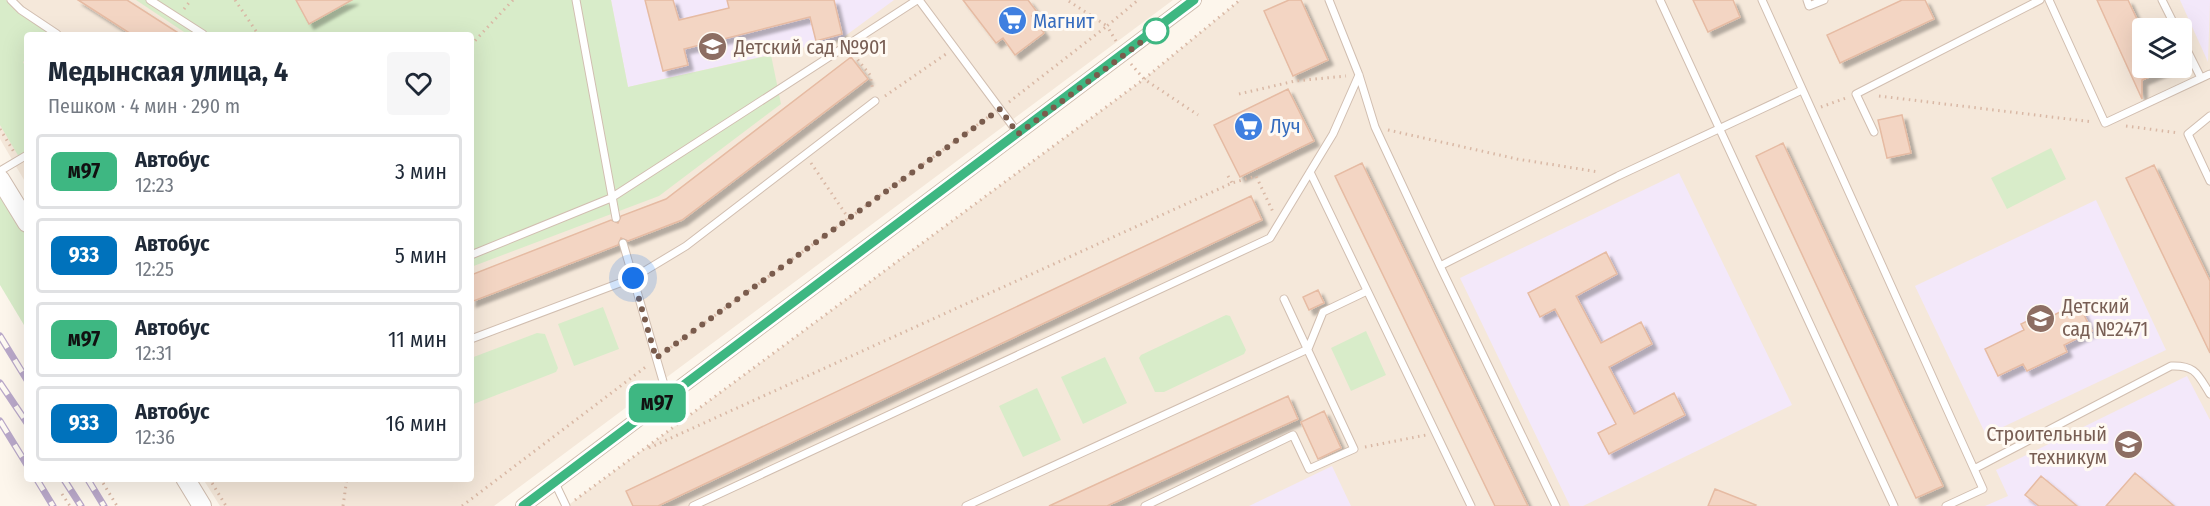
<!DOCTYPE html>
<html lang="ru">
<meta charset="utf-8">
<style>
:root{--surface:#fff;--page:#f6f6f7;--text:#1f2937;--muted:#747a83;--line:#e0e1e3}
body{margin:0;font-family:"Fira Sans Condensed",sans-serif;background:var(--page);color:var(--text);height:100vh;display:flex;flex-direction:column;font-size:22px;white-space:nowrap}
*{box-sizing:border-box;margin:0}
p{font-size:20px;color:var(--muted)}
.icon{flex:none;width:33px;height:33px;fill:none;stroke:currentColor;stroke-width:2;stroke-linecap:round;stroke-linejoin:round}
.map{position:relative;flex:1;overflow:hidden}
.side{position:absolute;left:24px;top:32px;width:450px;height:450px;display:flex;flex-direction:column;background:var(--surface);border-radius:6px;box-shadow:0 6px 24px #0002}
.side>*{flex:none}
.badge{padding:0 12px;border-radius:9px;font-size:21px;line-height:39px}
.buttons{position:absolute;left:2132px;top:18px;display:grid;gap:12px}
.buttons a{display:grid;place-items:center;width:60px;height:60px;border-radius:6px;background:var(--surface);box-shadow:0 6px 24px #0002;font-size:30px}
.you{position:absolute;width:30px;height:30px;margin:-15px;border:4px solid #fff;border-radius:50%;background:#1a73e8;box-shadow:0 0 0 9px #1a73e833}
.map>.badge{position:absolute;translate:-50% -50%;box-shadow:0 0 0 3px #fff}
.round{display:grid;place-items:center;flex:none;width:63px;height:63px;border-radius:6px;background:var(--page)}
.headline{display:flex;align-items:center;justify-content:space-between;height:102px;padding:0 24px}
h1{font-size:28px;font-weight:700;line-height:45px}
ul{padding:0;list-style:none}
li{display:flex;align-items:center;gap:18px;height:75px;margin:0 12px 9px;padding:0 12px;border:3px solid var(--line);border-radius:6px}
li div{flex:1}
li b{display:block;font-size:22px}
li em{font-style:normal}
li .badge{min-width:66px;font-weight:700;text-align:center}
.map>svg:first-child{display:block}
.residential{fill:#f5e8da;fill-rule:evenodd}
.education{fill:#f3e8fa}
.green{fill:#d8ecc9}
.building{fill:#f3d5c3;stroke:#e6bba3;stroke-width:1.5;filter:url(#shadow)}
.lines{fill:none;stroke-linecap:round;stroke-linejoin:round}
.service-casing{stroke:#d1beb0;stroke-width:9}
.minor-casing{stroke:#d1beb0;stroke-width:16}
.tertiary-casing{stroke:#d1beb0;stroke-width:20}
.path{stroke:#d9b8a5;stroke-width:3;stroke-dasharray:1.5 4.5;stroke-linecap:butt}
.service{stroke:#fff;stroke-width:7}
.minor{stroke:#fff;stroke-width:14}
.tertiary{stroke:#fff;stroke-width:18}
.rail-casing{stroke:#b9a8c9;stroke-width:7}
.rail{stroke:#fffaf3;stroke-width:4.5;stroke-dasharray:14;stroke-linecap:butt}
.line-casing{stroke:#fff;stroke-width:14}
.line{stroke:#3eb782;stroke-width:9}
.walk{stroke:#7a5c4d;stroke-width:6;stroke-dasharray:0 10.8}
.stop-dot{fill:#fff;stroke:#3eb782;stroke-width:3}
.labels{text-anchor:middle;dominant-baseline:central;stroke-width:6;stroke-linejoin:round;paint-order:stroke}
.shop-label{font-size:20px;fill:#366cbe;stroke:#fffaf3;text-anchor:start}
.education-label{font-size:20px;fill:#785e54;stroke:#fffaf3;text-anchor:start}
</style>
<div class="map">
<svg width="2210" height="506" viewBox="0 0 2210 506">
<defs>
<filter id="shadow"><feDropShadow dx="5" dy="5" stdDeviation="1.5" flood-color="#0004"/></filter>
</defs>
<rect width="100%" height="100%" fill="#fdf6ec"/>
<!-- residential -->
<path class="residential" d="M0 0H1173L494 506H220L203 479 471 478V34H27V185L0 139Z
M1240 0H2210V506H567L1144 79ZM2142 28H2181V68H2142Z"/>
<!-- education -->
<path class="education" d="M611 0H894L841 39 628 87Z
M2180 0H2210L2208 62Z
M1679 173 1792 405 1583 506H1570L1460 278Z
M2096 200 2166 350 1986 435 1915 286Z
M2187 376 2210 420V506H1985L2008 496 1996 470Z
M1332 466 1351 506H1249Z"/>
<!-- green -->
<path class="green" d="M0 0H6L18 13 51 34H27V59L23 62 27 70V152L19 157 0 125Z
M136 0H611L628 87 771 55 781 104 659 196 471 267V34H187Z
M2051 148 2066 179 2007 209 1991 178Z
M0 192 27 237V330L0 285Z
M603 307 619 349 574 366 558 324Z
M1226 315 1230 316 1246 350 1244 354 1164 392H1155L1139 358 1141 355Z
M1366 331 1386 375 1351 391 1331 348Z
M537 333 545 334 558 368 556 372 471 405V358Z
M1105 357 1127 403 1083 424 1061 377Z
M1037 388 1061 440 1023 457 999 406Z"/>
<!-- building -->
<path class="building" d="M78 0H127L180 34H131Z
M296 0H352L309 24Z
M645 0H673L679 20 729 8 727 0H834L842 34 816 41 810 17 684 49 688 65 663 71Z
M963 0H1028L1037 12 1032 16 1044 33 1015 55 1003 38 996 43Z
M1289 0H1301L1328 60 1293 76 1264 11Z
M1693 0H1733L1740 17 1708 32Z
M1902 0H1925L1934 19 1840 63 1827 35Z
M2097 0H2128L2142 30V68H2170L2142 80V99Z
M851 57 868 79 682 220 628 241 621 238 618 245 471 302V275L611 220 618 223 621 216 666 199Z
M1288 89 1314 141 1240 177 1214 125Z
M1902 115 1911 153 1887 158 1878 120Z
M1783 143 1943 486 1916 498 1756 156Z
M1362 163 1528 506H1495L1477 469 1335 176Z
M2154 165 2210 281V353L2126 178Z
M1251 196 1262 220 658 506H633L626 491Z
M1606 252 1617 274 1576 296 1601 343 1641 322 1652 344 1609 367 1634 414 1674 393 1685 415 1609 454 1598 433 1616 424 1555 309 1540 317 1528 293Z
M1318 290 1324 303 1309 310 1303 297Z
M2078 303 2092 331 2064 345 2067 352 2027 371 2023 364 1998 376 1985 349 2024 330 2021 324 2035 317 2038 323Z
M1288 396 1298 419 1229 450 1107 506H1049Z
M1324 411 1341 448 1318 459 1301 422Z
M2135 473 2174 506H2106Z
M2041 476 2077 506H2039L2025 495Z
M1715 489 1756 505 1755 506H1708Z"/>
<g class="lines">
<defs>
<path id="service" d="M11 0 21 10 57 34
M150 0 203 34
M576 0 616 218
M919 0 1018 133
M1329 0 1359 75 1375 127 1440 266 1618 176 1802 90
M1660 0 1894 506
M1762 0 1974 469 2171 366C2196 365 2198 375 2210 394
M1807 0 1809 6 1824 0
M2049 0 2105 123 2210 74
M2162 0 2176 28
M2181 38 2201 78
M2210 116 2188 134 2210 181
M1874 132 1856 94 2040 0
M0 171 27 155
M1310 172 1471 506
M623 243 667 395
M471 255 611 198 917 0
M1440 266 1556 506
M471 339 633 278 686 246 875 101
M555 483 566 506
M693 506 1270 238 1333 134 1359 75
M966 506 1308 349 1323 312 1367 291
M1145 506 1293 435 1309 469 1354 449 1284 299
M1946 506 1983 489 1974 469"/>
<path id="minor" d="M523 506 1194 0"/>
<path id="tertiary" d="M0 179 27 223
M185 478 202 506"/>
</defs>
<!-- service casing -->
<use href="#service" class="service-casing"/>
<!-- minor casing -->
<use href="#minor" class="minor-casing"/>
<!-- tertiary casing -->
<use href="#tertiary" class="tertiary-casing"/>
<!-- path -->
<path class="path" d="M235 0 258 34
M184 9 191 0
M1116 41 1107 26 1138 0
M471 45 513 0
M854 55 870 75 873 91
M1131 64 1144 79 1198 115
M1239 94 1295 81 1346 76
M885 96 946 54
M1879 96 2093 122
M1009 102 1107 26 1067 0
M1821 107 1846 98
M2126 126 2179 133
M0 129 14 152
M1388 130 1517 159 1599 172
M811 163 849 219
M1228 176 1232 183
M666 351 991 115
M1365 447 1426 435
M649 448 1232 183 1256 176 1273 212
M100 478 117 506
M209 478 226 506
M62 494 70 506
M575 500 1144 79 1240 0
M343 506 347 478
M462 506 647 366"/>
<!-- service -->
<use href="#service" class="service"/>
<!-- minor -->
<use href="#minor" class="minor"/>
<!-- tertiary -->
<use href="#tertiary" class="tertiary"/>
<defs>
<path id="rail" d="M0 336 27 380
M0 383 27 423
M0 421 27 465
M36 478 53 506
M63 478 81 506
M87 478 104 506"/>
</defs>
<!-- rail casing -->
<use href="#rail" class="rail-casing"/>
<!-- rail -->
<use href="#rail" class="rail"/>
</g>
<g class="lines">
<defs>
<path id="line" d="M523 506 1194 0"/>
</defs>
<!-- line casing -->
<use href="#line" class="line-casing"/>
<!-- line -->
<use href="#line" class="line"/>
<!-- walk -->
<path class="walk" d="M633 278 656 358 1000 109 1018 134 1156 31"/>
</g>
<!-- icons -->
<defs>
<symbol id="supermarket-disc" viewBox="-11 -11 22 22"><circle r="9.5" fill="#3f7fe0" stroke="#fffaf3"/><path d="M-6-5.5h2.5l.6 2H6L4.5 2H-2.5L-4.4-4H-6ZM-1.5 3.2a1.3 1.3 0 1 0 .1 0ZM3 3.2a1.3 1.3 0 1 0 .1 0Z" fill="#fff"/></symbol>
<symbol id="school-disc" viewBox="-11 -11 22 22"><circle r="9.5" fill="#8d6e63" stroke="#fffaf3"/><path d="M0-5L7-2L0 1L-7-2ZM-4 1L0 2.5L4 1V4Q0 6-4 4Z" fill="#fff"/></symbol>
<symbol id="university-disc" viewBox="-11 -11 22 22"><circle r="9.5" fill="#8d6e63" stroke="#fffaf3"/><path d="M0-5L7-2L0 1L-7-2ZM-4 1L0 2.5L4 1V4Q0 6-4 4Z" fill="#fff"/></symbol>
</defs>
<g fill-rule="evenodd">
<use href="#supermarket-disc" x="996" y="4" width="33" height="33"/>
<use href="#school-disc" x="696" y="30" width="33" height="33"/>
<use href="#supermarket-disc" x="1232" y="110" width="33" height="33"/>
<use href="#school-disc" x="2024" y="302" width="33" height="33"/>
<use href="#university-disc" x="2112" y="428" width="33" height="33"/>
</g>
<!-- markers -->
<circle class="stop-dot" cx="1156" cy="31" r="12"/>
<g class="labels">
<!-- shop labels -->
<g class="shop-label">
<text x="1033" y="21">Магнит</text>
<text x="1270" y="126">Луч</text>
</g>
<!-- education labels -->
<g class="education-label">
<text x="734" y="47">Детский сад №901</text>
<text x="2062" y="306">Детский<tspan x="2062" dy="23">сад №2471</tspan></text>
<text x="2107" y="434" text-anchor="end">Строительный<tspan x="2107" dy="23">техникум</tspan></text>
</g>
</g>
</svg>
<div class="buttons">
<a><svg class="icon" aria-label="layers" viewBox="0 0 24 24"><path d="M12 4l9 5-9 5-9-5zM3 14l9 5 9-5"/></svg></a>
</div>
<div class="you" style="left:633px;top:278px"></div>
<b class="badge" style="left:657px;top:403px;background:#3eb782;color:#111">м97</b>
<section class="side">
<div class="headline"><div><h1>Медынская улица, 4</h1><p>Пешком · 4 мин · 290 m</p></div><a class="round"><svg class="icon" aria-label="heart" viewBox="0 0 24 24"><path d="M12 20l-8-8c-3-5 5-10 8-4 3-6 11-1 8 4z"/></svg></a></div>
<ul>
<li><span class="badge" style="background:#3eb782;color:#111">м97</span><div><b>Автобус</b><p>12:23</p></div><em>3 мин</em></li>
<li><span class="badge" style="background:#0072bc;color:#fff">933</span><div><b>Автобус</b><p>12:25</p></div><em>5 мин</em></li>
<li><span class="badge" style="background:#3eb782;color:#111">м97</span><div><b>Автобус</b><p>12:31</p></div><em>11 мин</em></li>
<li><span class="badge" style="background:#0072bc;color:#fff">933</span><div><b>Автобус</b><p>12:36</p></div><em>16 мин</em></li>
</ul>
</section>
</div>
